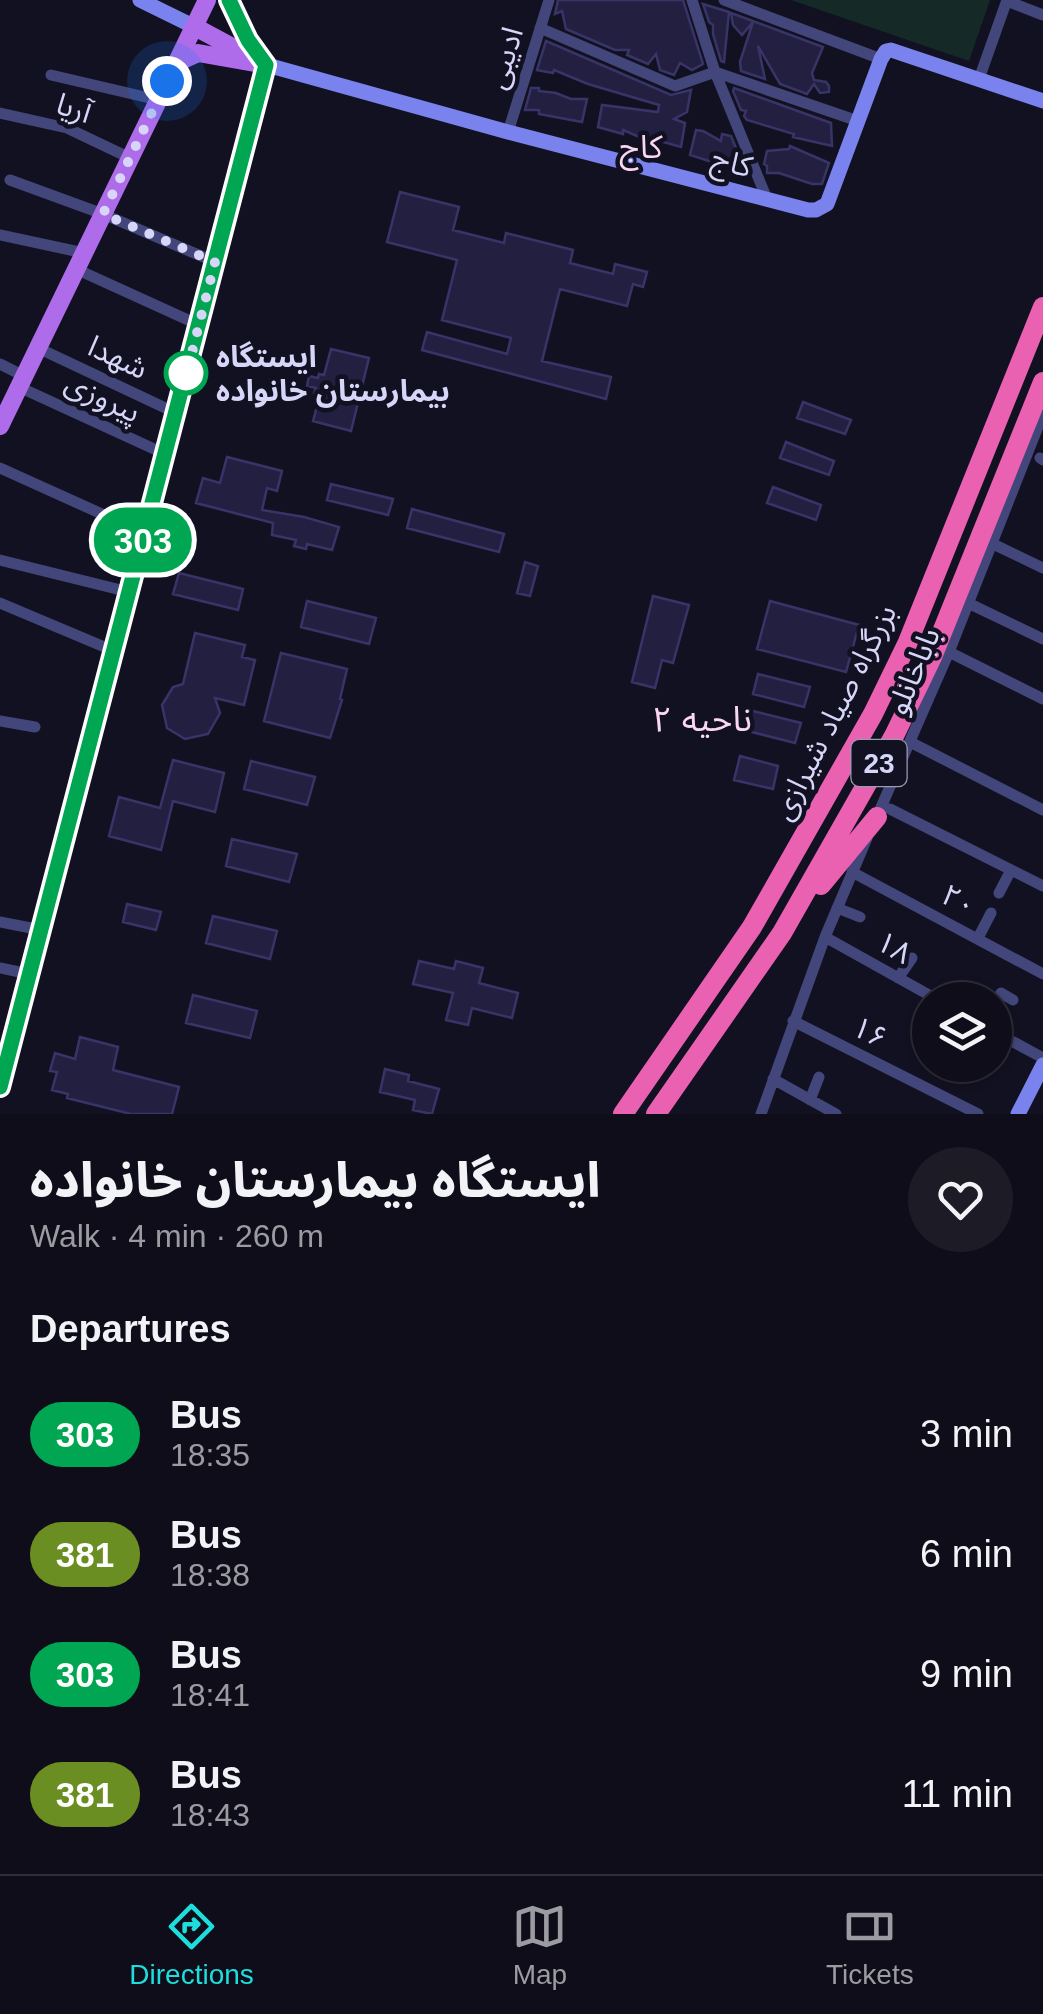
<!DOCTYPE html>
<meta charset="utf-8">
<style>
:root{--surface:#0e0d19;--page:#1c1b26;--text:#f1f3f6;--muted:#9b9ca2;--line:#2e2d38;--accent:#1ededd}
body{margin:0;font-family:Helvetica,"Noto Sans Arabic",sans-serif;background:var(--page);color:var(--text);height:100vh;display:flex;flex-direction:column;font-size:38px;white-space:nowrap}
*{box-sizing:border-box;margin:0}
p{font-size:32px;color:var(--muted)}
.icon{flex:none;width:55px;height:55px;fill:none;stroke:currentColor;stroke-width:2;stroke-linecap:round;stroke-linejoin:round}
.map{position:relative;height:1114px;overflow:hidden}
.details{display:flex;flex-direction:column;background:var(--surface);flex:1}
.details>*{flex:none}
.badge{padding:0 20px;border-radius:32px;font-size:35px;line-height:65px}
.tools{position:absolute;left:912px;top:982px;display:grid;gap:20px}
.tools a{display:grid;place-items:center;width:100px;height:100px;border-radius:50%;background:var(--surface);box-shadow:0 2px 8px #0004,0 0 0 2px var(--line);font-size:50px}
.you{position:absolute;width:50px;height:50px;margin:-25px;border:8px solid #fff;border-radius:50%;background:#1a73e8;box-shadow:0 0 0 15px #1a73e833}
.map>.badge{position:absolute;translate:-50% -50%;box-shadow:0 0 0 5px #fff}
h2{padding:0 30px;font-size:38px;line-height:90px}
.round{display:grid;place-items:center;flex:none;width:105px;height:105px;border-radius:52px;background:var(--page)}
.headline{display:flex;align-items:center;justify-content:space-between;height:170px;padding:0 30px}
h1{font-size:48px;font-weight:800;line-height:75px}
ul{padding:0;list-style:none}
li{display:flex;align-items:center;gap:30px;height:120px;padding:0 30px}
li div{flex:1}
li b{display:block;font-size:38px}
li em{font-style:normal}
li .badge{min-width:110px;font-weight:700;text-align:center}
.menu{display:flex;justify-content:space-around;align-items:center;height:140px;border-top:2px solid var(--line);background:var(--surface);font-size:28px;color:var(--muted)}
.menu a{display:grid;justify-items:center;gap:5px}
.menu .on{color:var(--accent)}
.map>svg:first-child{display:block}
.green{fill:#152a27}
.building{fill:#221f40;stroke:#393468;stroke-width:2.5}
.lines{fill:none;stroke-linecap:round;stroke-linejoin:round}
.street{stroke:#42467a;stroke-width:11}
.secondary{stroke:#7a83ed;stroke-width:15}
.primary{stroke:#ae6ceb;stroke-width:18}
.highway{stroke:#ea61b1;stroke-width:20}
.line-casing{stroke:#fff;stroke-width:22}
.line{stroke:#00a651;stroke-width:15}
.walk{stroke:#d7d6f9;stroke-width:10;stroke-dasharray:0 18}
.stop-dot{fill:#fff;stroke:#00a651;stroke-width:5}
.labels{text-anchor:middle;dominant-baseline:central;stroke-width:9;stroke-linejoin:round;paint-order:stroke}
.shield{fill:#121121;stroke:#9c9bb8;stroke-width:2.5}
.shield-label{font-size:28px;font-weight:bold;fill:#d7d6f9}
.street-label{font-size:30px;fill:#d7d6f9;stroke:#121121}
.stop-label{font-size:30px;font-weight:bold;fill:#d7d6f9;stroke:#121121;text-anchor:start}
.neighbourhood-label{font-size:32px;fill:#fad8f1;stroke:#121121}
.quarter-label{font-size:35px;fill:#fad8f1;stroke:#121121}
</style>
<div class="map">
<svg width="1043" height="1114" viewBox="0 0 1043 1114">
<rect width="100%" height="100%" fill="#121121"/>
<!-- green -->
<path class="green" d="M791 0H990L969 61Z"/>
<!-- building -->
<path class="building" d="M558 0H683L703 64 692 70 680 63 674 75 660 70 656 54 648 64 627 55 629 50H615L566 29 562 11 555 14Z
M703 4 729 12 724 62 721 61 713 34V25L709 22Z
M731 13 823 47 812 73 814 80 826 82 829 86V92L820 93 814 84 807 94 780 84 758 46 765 79 741 71 740 62 753 22 742 35 733 25Z
M546 41 671 95 691 90 687 112 674 119 685 123 681 147 649 138V141L623 130V134L598 127 602 105 658 112 659 105 588 84 554 70 553 73 537 70Z
M531 88H539V91L556 93 571 99H587L582 122 539 114V110H525Z
M734 88 831 123 832 146 793 137 794 134 747 120 744 116 746 111 741 110 733 91Z
M696 130 703 131 721 141 722 134 731 136 736 148 731 163 712 159V162L690 155Z
M790 146 829 163 822 184H812L779 173H767V166L764 164 767 151 789 149Z
M400 192 459 207 453 230 504 243 506 233 573 250 570 263 613 274 615 264 647 272 643 287 633 284 627 306 560 289 542 361 611 377 606 399 422 350 427 332 507 354 511 338 442 320 457 260 387 242Z
M331 349 369 358 351 431 313 421 320 395 314 393 316 388 307 386 309 376 318 378 319 374 324 375Z
M803 402 851 420 845 434 797 418Z
M786 442 834 461 829 475 780 458Z
M227 457 282 471 277 491 267 488 262 510 304 517 339 527 332 550 307 544 306 549 294 546 296 540 272 535 273 523 196 503 203 478 220 483Z
M331 484 393 499 388 515 327 500Z
M773 487 821 505 816 520 767 503Z
M412 509 504 534 499 552 407 528Z
M525 562 538 566 530 596 517 593Z
M179 573 243 589 238 610 173 594Z
M653 596 689 605 673 663 662 660 655 688 632 682Z
M307 601 376 618 369 644 301 627Z
M770 601 859 625 846 672 757 649Z
M195 633 245 645 242 657 255 660 244 705 215 698 220 713 208 734 185 739 167 728 162 705 173 687 183 684Z
M281 653 347 669 340 699 342 700 330 738 264 721Z
M758 674 810 687 804 707 753 694Z
M749 710 801 723 795 743 744 730Z
M740 756 778 766 773 789 734 780Z
M173 760 224 773 215 812 173 801 161 850 109 836 119 797 160 808Z
M251 761 315 777 307 805 244 789Z
M232 839 297 854 289 882 226 866Z
M127 904 161 912 156 930 123 922Z
M213 916 277 931 270 959 206 943Z
M419 961 454 969 456 961 483 968 479 983 518 993 512 1018 472 1008 468 1025 446 1020 453 993 413 984Z
M193 995 257 1011 250 1038 186 1023Z
M80 1037 118 1047 113 1070 179 1087 172 1114H131L67 1098 68 1094 52 1090 57 1072 50 1071 55 1053 75 1059Z
M385 1069 409 1075 408 1081 439 1089 432 1114 413 1110 415 1100 380 1092Z"/>
<g class="lines">
<!-- street -->
<path class="street" d="M692 0 715 72 767 199
M724 0 881 59
M1007 1 1043 15
M540 28 675 86 715 72 858 121
M51 75 158 100
M979 79 1007 0
M0 113 67 128 130 158
M508 132 549 0
M10 180 103 214 215 262
M0 235 84 253
M76 269 199 325
M38 348 176 413
M0 364 24 376
M19 387 165 454
M1040 458 1043 460
M0 468 144 533
M991 543 1043 568
M0 560 129 592
M0 603 114 651
M968 603 1043 639
M949 652 1043 699
M0 721 35 727
M910 742 1043 810
M890 809 1043 886
M875 821 949 652 1043 414
M852 872 1043 974
M999 893 1011 870
M837 908 860 917
M0 922 41 930
M825 937 938 1000
M978 938 991 913
M0 968 29 974
M898 978 912 958
M995 1002 1001 993 1013 1000
M793 1021 978 1114
M995 1032 1043 1058
M773 1079 836 1114
M810 1100 819 1077
M761 1114 825 937 867 838"/>
<!-- secondary -->
<path class="secondary" d="M140 0 195 27
M267 65 508 132 808 210H816L827 204 881 59 886 51 891 50 1043 101
M1018 1114 1043 1065"/>
<!-- primary -->
<path class="primary" d="M229 0 245 34 263 60
M195 27 253 58
M176 63 198 53 267 65
M0 426 207 0
M0 1087 267 65"/>
<!-- highway -->
<path class="highway" d="M821 885 877 817
M623 1114 752 927 873 714 908 642 1043 307
M656 1114 782 933 894 736 932 657 1043 382"/>
</g>
<g class="lines">
<defs>
<path id="line" d="M0 1087 266 65 248 40 229 0"/>
</defs>
<!-- line casing -->
<use href="#line" class="line-casing"/>
<!-- line -->
<use href="#line" class="line"/>
<!-- walk -->
<path class="walk" d="M167 81 103 214 215 262 184 384 186 373"/>
</g>
<!-- markers -->
<circle class="stop-dot" cx="186" cy="373" r="20"/>
<g class="labels">
<!-- shield labels -->
<rect class="shield" x="851.5" y="740" width="55" height="46" rx="8"/>
<g class="shield-label">
<text x="879" y="763">23</text>
</g>
<!-- street labels -->
<g class="street-label">
<text transform="translate(504 58) rotate(-73)">ادیبی</text>
<text transform="translate(74 108) rotate(19)">آریا</text>
<text transform="translate(732 162) rotate(15)">کاج</text>
<text transform="translate(118 357) rotate(25)">شهدا</text>
<text transform="translate(103 397) rotate(25)">پیروزی</text>
<text transform="translate(913 671) rotate(-67)">باباخانلو</text>
<text transform="translate(834 712) rotate(-63)">بزرگراه صیاد شیرازی</text>
<text transform="translate(959 900) rotate(28)">۲۰</text>
<text transform="translate(894 947) rotate(29)">۱۸</text>
<text transform="translate(870 1032) rotate(27)">۱۶</text>
</g>
<!-- stop labels -->
<g class="stop-label">
<text x="216" y="356">ایستگاه<tspan x="216" dy="34">بیمارستان خانواده</tspan></text>
</g>
<!-- neighbourhood labels -->
<g class="neighbourhood-label">
<text x="641" y="147">کاج</text>
</g>
<!-- quarter labels -->
<g class="quarter-label">
<text x="702" y="718">ناحیه ۲</text>
</g>
</g>
</svg>
<div class="tools">
<a><svg class="icon" aria-label="layers" viewBox="0 0 24 24"><path d="M12 4l9 5-9 5-9-5zM3 14l9 5 9-5"/></svg></a>
</div>
<div class="you" style="left:167px;top:81px"></div>
<b class="badge" style="left:143px;top:540px;background:#00a651;color:#fff">303</b>
</div>
<section class="details">
<div class="headline"><div><h1>ایستگاه بیمارستان خانواده</h1><p>Walk · 4 min · 260 m</p></div><a class="round"><svg class="icon" aria-label="heart" viewBox="0 0 24 24"><path d="M12 20l-8-8c-3-5 5-10 8-4 3-6 11-1 8 4z"/></svg></a></div>
<h2>Departures</h2>
<ul>
<li><span class="badge" style="background:#00a651;color:#fff">303</span><div><b>Bus</b><p>18:35</p></div><em>3 min</em></li>
<li><span class="badge" style="background:#6b8e23;color:#fff">381</span><div><b>Bus</b><p>18:38</p></div><em>6 min</em></li>
<li><span class="badge" style="background:#00a651;color:#fff">303</span><div><b>Bus</b><p>18:41</p></div><em>9 min</em></li>
<li><span class="badge" style="background:#6b8e23;color:#fff">381</span><div><b>Bus</b><p>18:43</p></div><em>11 min</em></li>
</ul>
</section>
<nav class="menu">
<a class="on"><svg class="icon" aria-label="directions" viewBox="0 0 24 24"><path d="M12 3l9 9-9 9-9-9zM9 14v-3h6M13 9l2 2-2 2"/></svg>Directions</a>
<a><svg class="icon" aria-label="map" viewBox="0 0 24 24"><path d="M3 6l6-2 6 2 6-2v14l-6 2-6-2-6 2zM9 4v14M15 6v14"/></svg>Map</a>
<a><svg class="icon" aria-label="tickets" viewBox="0 0 24 24"><path d="M3 7h18v10H3zM15 7v10"/></svg>Tickets</a>
</nav>
